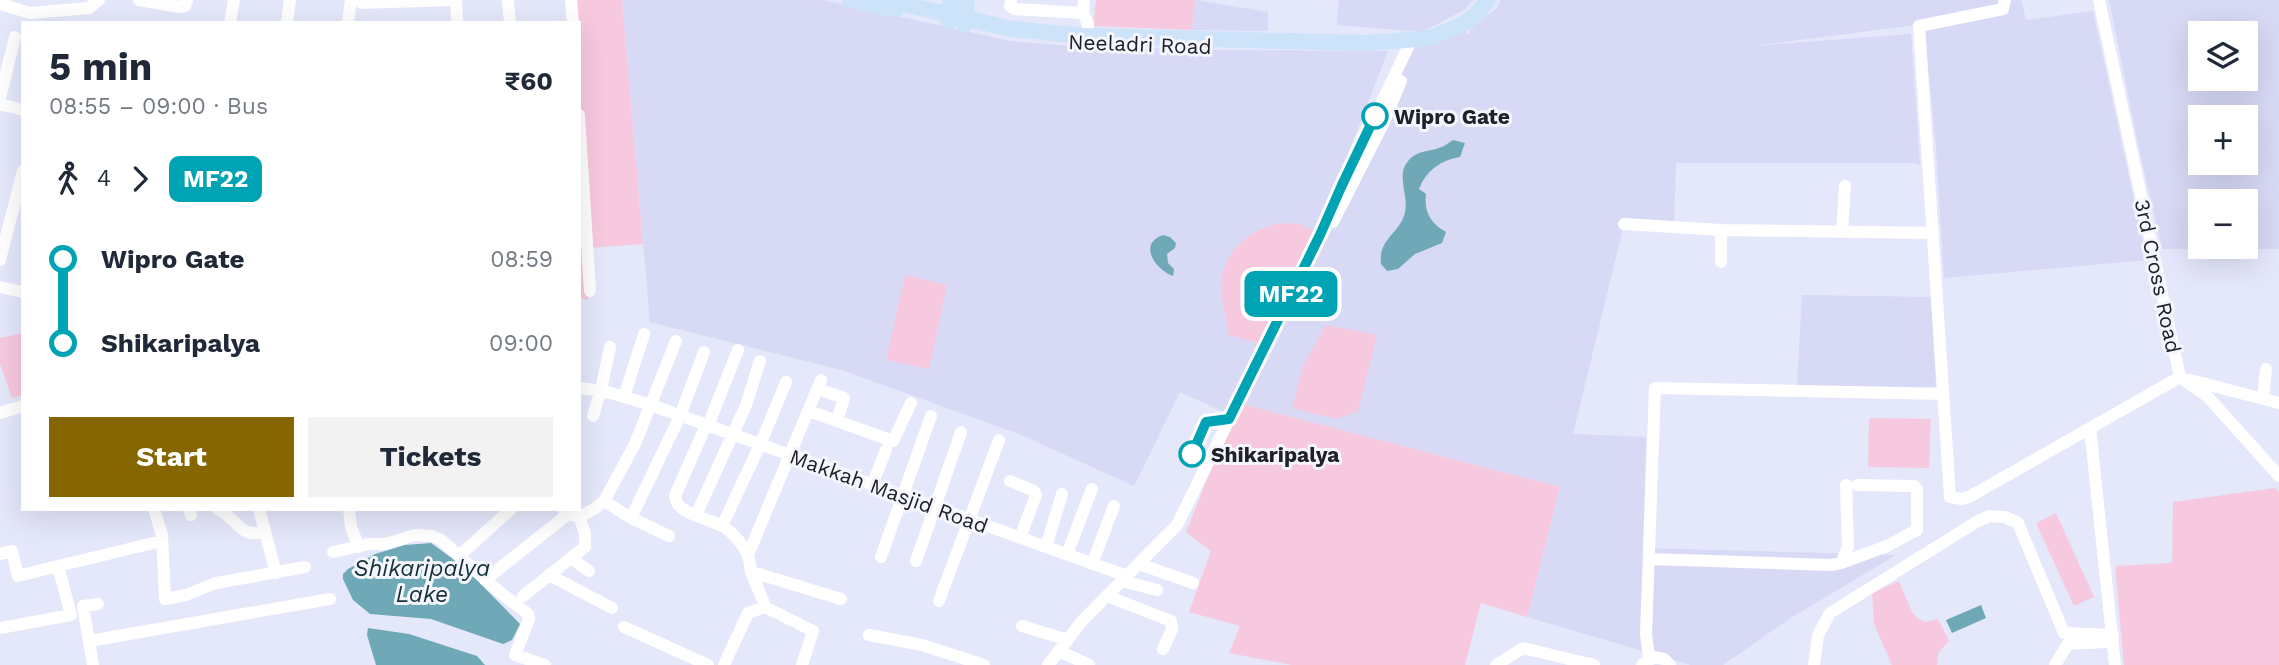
<!DOCTYPE html>
<meta charset="utf-8">
<style>
:root{--surface:#fff;--page:#f2f2f3;--text:#1f2937;--muted:#747a83;--accent:#856600}
body{margin:0;font-family:"Work Sans",sans-serif;background:var(--page);color:var(--text);height:100vh;display:flex;flex-direction:column;font-size:26px;white-space:nowrap}
*{box-sizing:border-box;margin:0}
p{font-size:23px;color:var(--muted)}
.icon{flex:none;width:38px;height:38px;fill:none;stroke:currentColor;stroke-width:2;stroke-linecap:round;stroke-linejoin:round}
.map{position:relative;flex:1;overflow:hidden}
.sheet{position:absolute;left:21px;top:21px;width:560px;height:490px;display:flex;flex-direction:column;background:var(--surface);border-radius:0px;box-shadow:0 7px 28px #0002}
.sheet>*{flex:none}
.badge{padding:0 14px;border-radius:10px;font-size:24px;line-height:46px}
.controls{position:absolute;left:2188px;top:21px;display:grid;gap:14px}
.controls a{display:grid;place-items:center;width:70px;height:70px;border-radius:0px;background:var(--surface);box-shadow:0 7px 28px #0002;font-size:35px}
.map>.badge{position:absolute;translate:-50% -50%;box-shadow:0 0 0 4px #fff}
.legs{display:flex;align-items:center;gap:10px;height:77px;padding:0 28px;font-size:23px}
.legs p{margin-inline-start:auto}
.headline{display:flex;align-items:center;justify-content:space-between;height:119px;padding:0 28px}
h1{font-size:38px;font-weight:700;line-height:52px}
.cta{display:flex;gap:14px;margin-top:auto;padding:14px 28px}
.cta a{flex:1;height:80px;border-radius:0px;background:var(--accent);color:#fff;font-size:28px;font-weight:700;line-height:80px;text-align:center}
.cta a+a{background:var(--page);color:var(--text)}
ul{padding:0 28px;list-style:none}
li{display:flex;align-items:center;gap:24px;height:84px;font-size:26px}
li i{display:grid;place-items:center;width:10px;height:100%;margin:0 9px;background:currentColor}
li i::after{content:'';width:18px;height:18px;margin:-9px;border:5px solid;border-radius:50%;background:var(--surface)}
li p{margin-inline-start:auto}
li:first-child i{background:linear-gradient(#0000 50%,currentColor 0)}
li:last-child i{background:linear-gradient(currentColor 50%,#0000 0)}
.map>svg:first-child{display:block}
.built{fill:#d7d9f5;fill-rule:evenodd}
.green{fill:#f7c9df}
.water{fill:#6fa9b7}
.lines{fill:none;stroke-linecap:round;stroke-linejoin:round}
.minor{stroke:#fff;stroke-width:12}
.major{stroke:#cde3fa;stroke-width:16}
.line-1-casing{stroke:#fff;stroke-width:16}
.line-1{stroke:#00a3b4;stroke-width:10}
.stop-1-dot{fill:#fff;stroke:#00a3b4;stroke-width:3.5}
.labels{text-anchor:middle;dominant-baseline:central;stroke-width:6;stroke-linejoin:round;paint-order:stroke}
.street-label{font-size:21px;fill:#202128;stroke:#f4f5fd}
.stop-label{font-size:21px;font-weight:bold;fill:#202128;stroke:#f4f5fd;text-anchor:start}
.water-label{font-size:23px;font-style:italic;fill:#133037;stroke:#f4f5fd}
</style>
<div class="map">
<svg width="2279" height="665" viewBox="0 0 2279 665">
<rect width="100%" height="100%" fill="#e5e7fb"/>
<!-- built -->
<path class="built" d="M622 0H823L1011 41 1056 45 1223 50 1388 51 1335 187 1413 41 1461 18 1467 35 1477 23 1496 9 1501 0H2021L2026 20 2093 11 2147 260 1944 278 1936 148 1924 24 1753 46 1911 34 1920 165 1913 163H1676L1674 225 1624 224 1573 434 1646 437 1643 548 1896 555 1792 617 1723 665H1691L1527 617 1560 487 1238 403 1231 415 1180 392 1134 486 1019 434 842 370 650 322Z
M1195 0 1268 12V31L1192 30Z
M1339 0H1473L1464 10 1422 32 1337 25Z
M2109 0H2279V249H2162L2138 144ZM2200 33H2245V79H2200ZM2200 117H2245V163H2200ZM2200 201H2245V247H2200Z
M1802 295 1931 297 1936 387 1797 386Z"/>
<!-- green -->
<path class="green" d="M571 0H622L643 244 588 248 590 291 588 300 579 297V239H586L579 115V23H573Z
M1096 0H1195L1192 30 1093 26Z
M1280 223 1300 224 1320 235 1265 347 1258 343 1228 335C1228 320 1224 311 1222 297 1216 258 1245 230 1280 223Z
M905 275 947 285 929 369 886 360Z
M1326 325 1377 335 1358 411 1337 419 1292 408 1303 366Z
M23 333V395L12 398 0 364V338Z
M1238 403 1560 487 1527 617 1481 603 1465 665H1292L1229 653 1240 626 1189 612 1211 551 1186 532Z
M1869 418 1931 419 1929 468 1868 467Z
M2275 488 2279 492V665H2124L2115 566 2172 563 2173 502Z
M2056 513 2094 597 2074 606 2036 523Z
M1899 581 1912 612 1917 618 1925 622 1938 619 1949 641 1938 653 1937 665H1892L1874 624 1872 593Z"/>
<!-- water -->
<path class="water" d="M1453 140 1465 143 1460 157C1440 160 1426 171 1419 189L1426 194C1424 212 1430 223 1446 232L1442 243 1415 254 1398 269 1387 271 1381 264C1378 238 1401 233 1405 212 1409 194 1395 175 1409 160 1419 149 1432 152 1444 146 1447 144 1450 142 1453 140Z
M1163 235 1170 237 1176 243 1175 248 1167 254 1168 263 1174 269 1173 276C1156 270 1137 244 1163 235Z
M431 543 464 567 520 624 512 640 503 644 431 619 370 614 353 600 343 579V574L348 569 375 554 405 545Z
M1981 605 1986 618 1952 633 1946 620Z
M368 628 409 634 477 656 485 665H376L367 635Z"/>
<g class="lines">
<!-- minor -->
<path class="minor" d="M139 0 180 7 185 6 187 0
M456 0 457 23
M508 0 510 23
M571 0 573 23
M1011 0 1010 6 1014 9 1083 13
M1084 0 1083 13 1088 24 1086 43
M2005 0 2003 9 1919 26 1950 497 1962 499 1969 497 2180 377
M2099 0 2180 377
M362 3 452 0
M0 4 30 13 89 8 99 0
M230 23 234 0
M287 23 290 0
M348 23 351 0
M0 98 15 37
M0 104 23 110
M579 115 590 291
M1333 222 1384 122 1401 81
M1624 224 1721 230 1933 233
M1721 230V262
M1842 232 1845 186
M0 260 23 171
M0 287 23 292
M2180 377 2207 396 2279 476
M2190 380 2279 403
M579 388 604 391 651 405 1127 576
M818 389 844 398 837 421
M624 397 644 334
M2263 398 2266 369
M809 411 893 441 911 403
M0 413 23 406
M593 416 601 390 610 347
M706 425 675 496C676 515 710 518 724 527 733 533 744 545 748 556 750 561 750 567 751 572 755 584 762 595 765 607L813 631 802 665
M708 426 738 350
M2090 428 2115 665
M1010 481 1034 491 1036 495 1020 538
M872 485 886 450
M604 501 631 518 669 536
M154 509 162 535 165 599 186 595 216 583 305 567
M189 509 191 515
M218 509C240 521 239 538 265 532
M259 509 276 573
M349 509 351 527 359 547
M563 509 568 514 579 517 596 508 604 501 635 444 676 341
M696 515 746 405 760 361
M631 518 680 416 704 352
M722 526 760 445 786 382
M1046 547 1062 494
M333 552 368 544H385L415 535 432 536 440 539 496 589 528 614 529 619 515 655 545 665
M0 554 12 551 18 576 58 566 71 615 0 628
M1067 554 1092 489
M748 555 821 380
M459 556 511 509
M881 557 931 416
M571 558 589 571
M1649 559 1831 565 1841 563 1848 547 1846 485
M916 561 961 432
M1841 563 1887 546 1917 530V489L1914 486 1857 485
M1092 564 1114 506
M1139 564 1193 583
M58 566 162 541
M752 572 841 599
M549 575 612 608
M485 580 568 514
M1122 581 1157 590
M523 596 585 547V533L579 517
M1107 596 1171 621 1172 629 1163 649
M939 601 999 440
M1022 626 1068 640
M624 627 708 665
M869 635 922 645 984 665
M89 641 83 606 98 604
M1059 651 1089 665
M1649 658 1646 634 1655 388 1943 394
M93 665 89 641 330 599
M724 665 748 613 765 607
M1048 665 1082 621 1177 525 1321 234 1342 185 1411 41
M1496 665 1523 648 1594 665
M1642 665 1654 657 1664 659 1670 665
M1814 665 1818 635 1830 613 1978 521 1989 516 2005 517 2018 523 2064 633 2113 635
M2055 665 2068 644 2106 642"/>
<!-- major -->
<path class="major" d="M850 0 896 10
M885 0 1012 29 1086 36 1367 43 1431 38 1465 23 1477 14 1488 0
M948 22 951 0
M964 25 967 0"/>
</g>
<g class="lines">
<defs>
<path id="line-1" d="M1192 454 1206 422 1229 419 1320 235 1342 185 1375 116"/>
</defs>
<!-- line-1 casing -->
<use href="#line-1" class="line-1-casing"/>
<!-- line-1 -->
<use href="#line-1" class="line-1"/>
</g>
<!-- markers -->
<g class="stop-1-dot">
<circle cx="1375" cy="116" r="12"/>
<circle cx="1192" cy="454" r="12"/>
</g>
<g class="labels">
<!-- street labels -->
<g class="street-label">
<text transform="translate(1140 44) rotate(2)">Neeladri Road</text>
<text transform="translate(2158 276) rotate(78)">3rd Cross Road</text>
<text transform="translate(889 491) rotate(20)">Makkah Masjid Road</text>
</g>
<!-- stop labels -->
<g class="stop-label">
<text x="1394" y="116">Wipro Gate</text>
<text x="1211" y="454">Shikaripalya</text>
</g>
<!-- water labels -->
<g class="water-label">
<text x="422" y="568">Shikaripalya<tspan x="422" dy="26">Lake</tspan></text>
</g>
</g>
</svg>
<div class="controls">
<a><svg class="icon" aria-label="layers" viewBox="0 0 24 24"><path d="M12 4l9 5-9 5-9-5zM3 14l9 5 9-5"/></svg></a>
<a>+</a>
<a>−</a>
</div>
<b class="badge" style="left:1291px;top:294px;background:#00a3b4;color:#fff">MF22</b>
<section class="sheet">
<div class="headline"><div><h1>5 min</h1><p>08:55 – 09:00 · Bus</p></div><b>₹60</b></div>
<div class="legs"><svg class="icon" aria-label="walk" viewBox="0 0 24 24"><circle cx="13" cy="4" r="2"/><path d="M13 8l-2 6 4 7M11 14l-3 7M7 12l3-4h3l4 4"/></svg>4<svg class="icon" aria-label="forward" viewBox="0 0 24 24"><path d="M9 5l7 7-7 7"/></svg><b class="badge" style="background:#00a3b4;color:#fff">MF22</b></div>
<ul>
<li><i style="color:#00a3b4"></i><b>Wipro Gate</b><p>08:59</p></li>
<li><i style="color:#00a3b4"></i><b>Shikaripalya</b><p>09:00</p></li>
</ul>
<div class="cta"><a>Start</a><a>Tickets</a></div>
</section>
</div>
